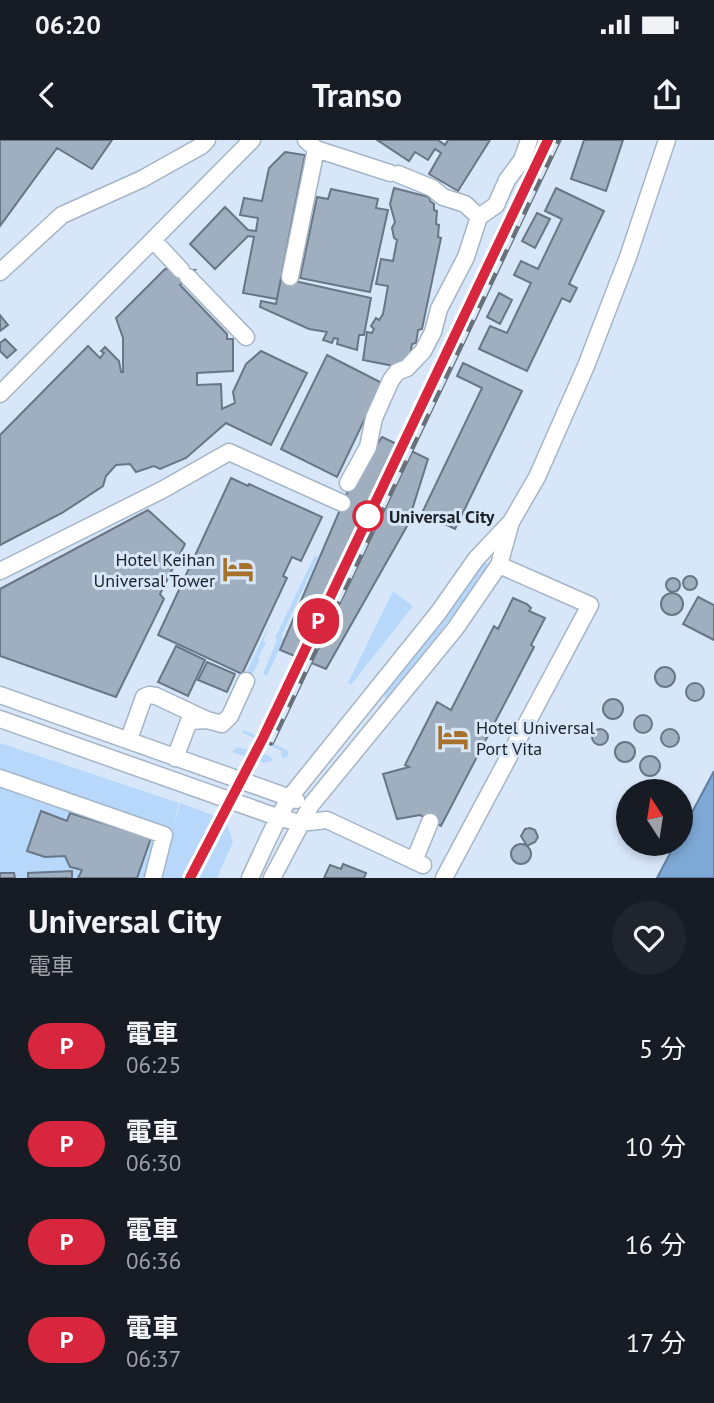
<!DOCTYPE html>
<html lang="ja">
<meta charset="utf-8">
<style>
:root{--surface:#171b24;--page:#20242c;--text:#f1f3f6;--muted:#9ea1a6}
body{margin:0;font-family:"PT Sans","Noto Sans JP",sans-serif;background:var(--page);color:var(--text);height:100vh;display:flex;flex-direction:column;font-size:26px;white-space:nowrap}
*{box-sizing:border-box;margin:0}
p{font-size:23px;color:var(--muted)}
.icon{flex:none;width:38px;height:38px;fill:none;stroke:currentColor;stroke-width:2;stroke-linecap:round;stroke-linejoin:round}
.map{position:relative;height:738px;overflow:hidden}
.side{display:flex;flex-direction:column;background:var(--surface);flex:1}
.side>*{flex:none}
.badge{padding:0 14px;border-radius:23px;font-size:24px;line-height:46px}
.needle{width:46px;rotate:348deg}
.buttons{position:absolute;left:616px;top:639px;display:grid;gap:14px}
.buttons a{display:grid;place-items:center;width:77px;height:77px;border-radius:50%;background:var(--surface);box-shadow:0 4px 10px #0003;font-size:35px}
.map>.badge{position:absolute;translate:-50% -50%;box-shadow:0 0 0 4px #fff}
.round{display:grid;place-items:center;flex:none;width:74px;height:74px;border-radius:37px;background:var(--page)}
.head{display:flex;align-items:center;justify-content:space-between;height:119px;padding:0 28px}
h1{font-size:33px;font-weight:700;line-height:52px}
ul{padding:0;list-style:none}
li{display:flex;align-items:center;gap:21px;height:98px;padding:0 28px}
li div{flex:1}
li b{display:block;font-size:26px}
li em{font-style:normal}
li .badge{min-width:77px;font-weight:700;text-align:center}
.status{display:flex;justify-content:space-between;align-items:center;height:49px;padding:0 35px;background:var(--surface);direction:ltr}
.status svg{height:19px;fill:currentColor}
header{display:flex;justify-content:space-between;align-items:center;height:91px;padding:0 28px;background:var(--surface);font-size:32px;font-weight:700}
.map>svg:first-child{display:block}
.green{fill:#b7d8fb}
.water{fill:#7ea8d5;stroke:#6180a1;stroke-width:2}
.building{fill:#9fafbf;stroke:#687686;stroke-width:2}
.lines{fill:none;stroke-linecap:round;stroke-linejoin:round}
.minor-casing{stroke:#a5b5c6;stroke-width:19}
.minor{stroke:#fff;stroke-width:16}
.rail-casing{stroke:#67717c;stroke-width:7}
.rail{stroke:#d7e7f9;stroke-width:4.5;stroke-dasharray:13;stroke-linecap:butt}
.line-casing{stroke:#fff;stroke-width:16}
.line{stroke:#d7263d;stroke-width:10}
.stop-dot{fill:#fff;stroke:#d7263d;stroke-width:3.5}
.labels{text-anchor:middle;dominant-baseline:central;stroke-width:6;stroke-linejoin:round;paint-order:stroke}
.stop-label{font-size:18px;font-weight:bold;fill:#1c2228;stroke:#d7e7f9;text-anchor:start}
.poi-label{font-size:18px;fill:#1c2228;stroke:#d7e7f9;text-anchor:end}
</style>
<div class="status"><b>06:20</b><svg viewBox="0 0 49 12"><path d="M0 12V9h3v3zM5 12V6h3v6zM10 12V3h3v9zM15 12V0h3v12zM26 1h20v11H26zM47 4h2v5h-2z"/></svg></div>
<header><svg class="icon" aria-label="back" viewBox="0 0 24 24"><path d="M15 5l-7 7 7 7"/></svg>Transo<svg class="icon" aria-label="share" viewBox="0 0 24 24"><path d="M12 15V3M7 8l5-5 5 5M5 13v7h14v-7"/></svg></header>
<div class="map">
<svg width="714" height="738" viewBox="0 0 714 738">
<rect width="100%" height="100%" fill="#d7e7f9"/>
<!-- green -->
<path class="green" d="M315 415 318 417 281 497 284 499 267 536 263 534 277 500 275 498Z
M483 423 488 424 487 428 431 505 386 558 381 554Z
M393 451 413 466 351 545 348 543Z
M271 481 263 501 266 502 258 518 260 519 250 539 244 537Z
M244 590 289 611 287 617 282 618 281 611 245 594 242 592Z
M0 603 179 663 172 693 180 663 226 680 233 702 217 738H0Z
M237 607 269 615 273 621 264 623 232 612Z"/>
<!-- water -->
<path class="water" d="M714 631V738H657L675 704H681V693Z"/>
<!-- building -->
<path class="building" d="M0 0H112L92 29 57 8 0 86Z
M377 0H438L445 5 448 0H490L458 51 429 34 441 13 435 9 428 20 415 12 409 21Z
M584 0H623L606 51 571 39Z
M285 12 305 15 277 159 243 153 254 97 248 96 215 129 190 104 225 67 248 90 256 91 258 78 240 75 244 58 262 61 269 28Z
M394 48 429 57 430 61 434 64V70L437 71 436 84 439 85 438 97 441 98 422 189 418 190 416 203 412 204 410 216 406 217 404 228 363 220 367 192 372 193 374 189 371 186 376 178 379 180 383 174 388 146 376 144 381 119 393 121 397 100 394 98 392 88 395 82 390 64Z
M556 48 604 71 569 144 577 148 570 162 562 158 527 231 479 209 490 186 507 193 531 143 514 135 521 121 538 129 562 79 545 71Z
M331 49 378 59 376 68 388 70 370 152 300 138 317 57 328 59Z
M537 73 550 79 535 108 522 101Z
M165 129 195 130 180 145 227 194V199H233V231L197 233V245L221 244 222 269 235 263 233 252 246 224 261 211 307 233 271 305 226 283 186 318 160 329 154 326 136 332 130 324 116 325 106 336 103 346 62 373 0 405V295L88 206 100 218 104 213 101 211 105 207 119 221 121 232H123V198L116 178Z
M281 138 371 158 364 195H359L357 210 337 204 338 199 334 198 332 203 323 200 327 192 309 189 260 167 261 161 276 164Z
M499 153 512 160 500 184 487 177Z
M0 175 8 185 0 191Z
M5 199 16 210 7 218 0 211V203Z
M327 215 382 243 337 337 281 309Z
M463 223 522 251 455 389 422 373 482 248 457 236Z
M382 297 428 319 407 386 326 529 280 510 351 344Z
M231 338 248 346 249 344 322 377 301 421 292 417 283 436 287 438 242 534 158 495Z
M148 370 185 404 160 454 164 459 116 557 0 516V449Z
M683 443a7 7 0 1 1 14 0a7 7 0 1 1-14 0Z
M666 445a7 7 0 1 1 14 0a7 7 0 1 1-14 0Z
M661 464a11 11 0 1 1 22 0a11 11 0 1 1-22 0Z
M698 457 714 465V500L683 484Z
M513 458 527 464 531 468 529 471 545 478 531 505 534 507 441 686 420 675 397 679 383 634 409 627 405 625 437 562 451 570 494 486 498 489Z
M176 506 205 520 188 556 158 542Z
M207 522 235 534 227 552 198 540Z
M655 537a10 10 0 1 1 20 0a10 10 0 1 1-20 0Z
M686 552a9 9 0 1 1 18 0a9 9 0 1 1-18 0Z
M603 569a10 10 0 1 1 20 0a10 10 0 1 1-20 0Z
M634 584a9 9 0 1 1 18 0a9 9 0 1 1-18 0Z
M592 597a8 8 0 1 1 16 0a8 8 0 1 1-16 0Z
M661 598a9 9 0 1 1 18 0a9 9 0 1 1-18 0Z
M615 612a10 10 0 1 1 20 0a10 10 0 1 1-20 0Z
M640 626a10 10 0 1 1 20 0a10 10 0 1 1-20 0Z
M41 671 67 681 70 673 151 698 137 738H78L82 730 70 727 65 716 45 717 27 711Z
M530 688 535 690 538 697 535 702 527 706 521 696 525 689Z
M511 714a10 10 0 1 1 20 0a10 10 0 1 1-20 0Z
M343 724 366 733 364 738H324L330 725 341 729Z
M72 731V738H28V733Z
M0 733H14L15 738H0Z"/>
<g class="lines">
<defs>
<path id="minor" d="M306 0 316 9 390 33
M398 34 432 48 443 57 465 64 479 77
M153 100 181 130
M0 132 62 75 142 39 201 6 207 0
M188 137 246 197
M290 137 316 9
M0 254 252 0
M348 343 368 307 374 278 391 240 397 232 407 228 423 211 433 192 439 169 466 117 479 77 496 65 507 40 522 20 529 0
M0 431 162 350 229 312 342 363
M0 555 296 660
M0 579 277 677 300 683 327 680 423 725
M129 599 144 557 149 555 156 556 207 580 222 584 230 576 246 541
M175 618 189 581 207 580
M0 638 164 695 153 738
M414 721 430 682
M250 738C263 711 274 683 290 657L438 473 476 419 509 384
M272 738 311 665 455 489 499 425 511 382 537 337 586 226 628 117 667 0
M444 738 590 465 499 425"/>
</defs>
<!-- minor casing -->
<use href="#minor" class="minor-casing"/>
<!-- minor -->
<use href="#minor" class="minor"/>
<defs>
<path id="rail" d="M271 602 558 0"/>
</defs>
<!-- rail casing -->
<use href="#rail" class="rail-casing"/>
<!-- rail -->
<use href="#rail" class="rail"/>
</g>
<g class="lines">
<defs>
<path id="line" d="M190 738 263 598 548 0"/>
</defs>
<!-- line casing -->
<use href="#line" class="line-casing"/>
<!-- line -->
<use href="#line" class="line"/>
</g>
<!-- icons -->
<defs>
<symbol id="hotel-bare" viewBox="-9 -9 18 18"><path d="M-6-4.5h1.5V1H6V5H4.5V3h-9V5H-6ZM-4 0a1.8 1.8 0 1 1 3.6 0ZM.5 0V-2.5h3Q6-2.5 6 0Z" fill="#a6712b" stroke="#d7e7f9" stroke-width="2.5" paint-order="stroke"/></symbol>
</defs>
<g fill-rule="evenodd">
<use href="#hotel-bare" x="216" y="407" width="44" height="44"/>
<use href="#hotel-bare" x="431" y="575" width="44" height="44"/>
</g>
<!-- markers -->
<circle class="stop-dot" cx="368" cy="376" r="14"/>
<g class="labels">
<!-- stop labels -->
<g class="stop-label">
<text x="389" y="376">Universal City</text>
</g>
<!-- poi labels -->
<g class="poi-label">
<text x="215" y="419">Hotel Keihan<tspan x="215" dy="21">Universal Tower</tspan></text>
<text x="476" y="587" text-anchor="start">Hotel Universal<tspan x="476" dy="21">Port Vita</tspan></text>
</g>
</g>
</svg>
<div class="buttons">
<a><svg class="needle" viewBox="-14 -14 28 28"><path d="M0-13l5 13h-10z" fill="#e53935"/><path d="M0 13l5-13h-10z" fill="#9ea1a6"/></svg></a>
</div>
<b class="badge" style="left:318px;top:481px;background:#d7263d;color:#fff">P</b>
</div>
<section class="side">
<div class="head"><div><h1>Universal City</h1><p>電車</p></div><a class="round"><svg class="icon" aria-label="heart" viewBox="0 0 24 24"><path d="M12 20l-8-8c-3-5 5-10 8-4 3-6 11-1 8 4z"/></svg></a></div>
<ul>
<li><span class="badge" style="background:#d7263d;color:#fff">P</span><div><b>電車</b><p>06:25</p></div><em>5 分</em></li>
<li><span class="badge" style="background:#d7263d;color:#fff">P</span><div><b>電車</b><p>06:30</p></div><em>10 分</em></li>
<li><span class="badge" style="background:#d7263d;color:#fff">P</span><div><b>電車</b><p>06:36</p></div><em>16 分</em></li>
<li><span class="badge" style="background:#d7263d;color:#fff">P</span><div><b>電車</b><p>06:37</p></div><em>17 分</em></li>
</ul>
</section>
